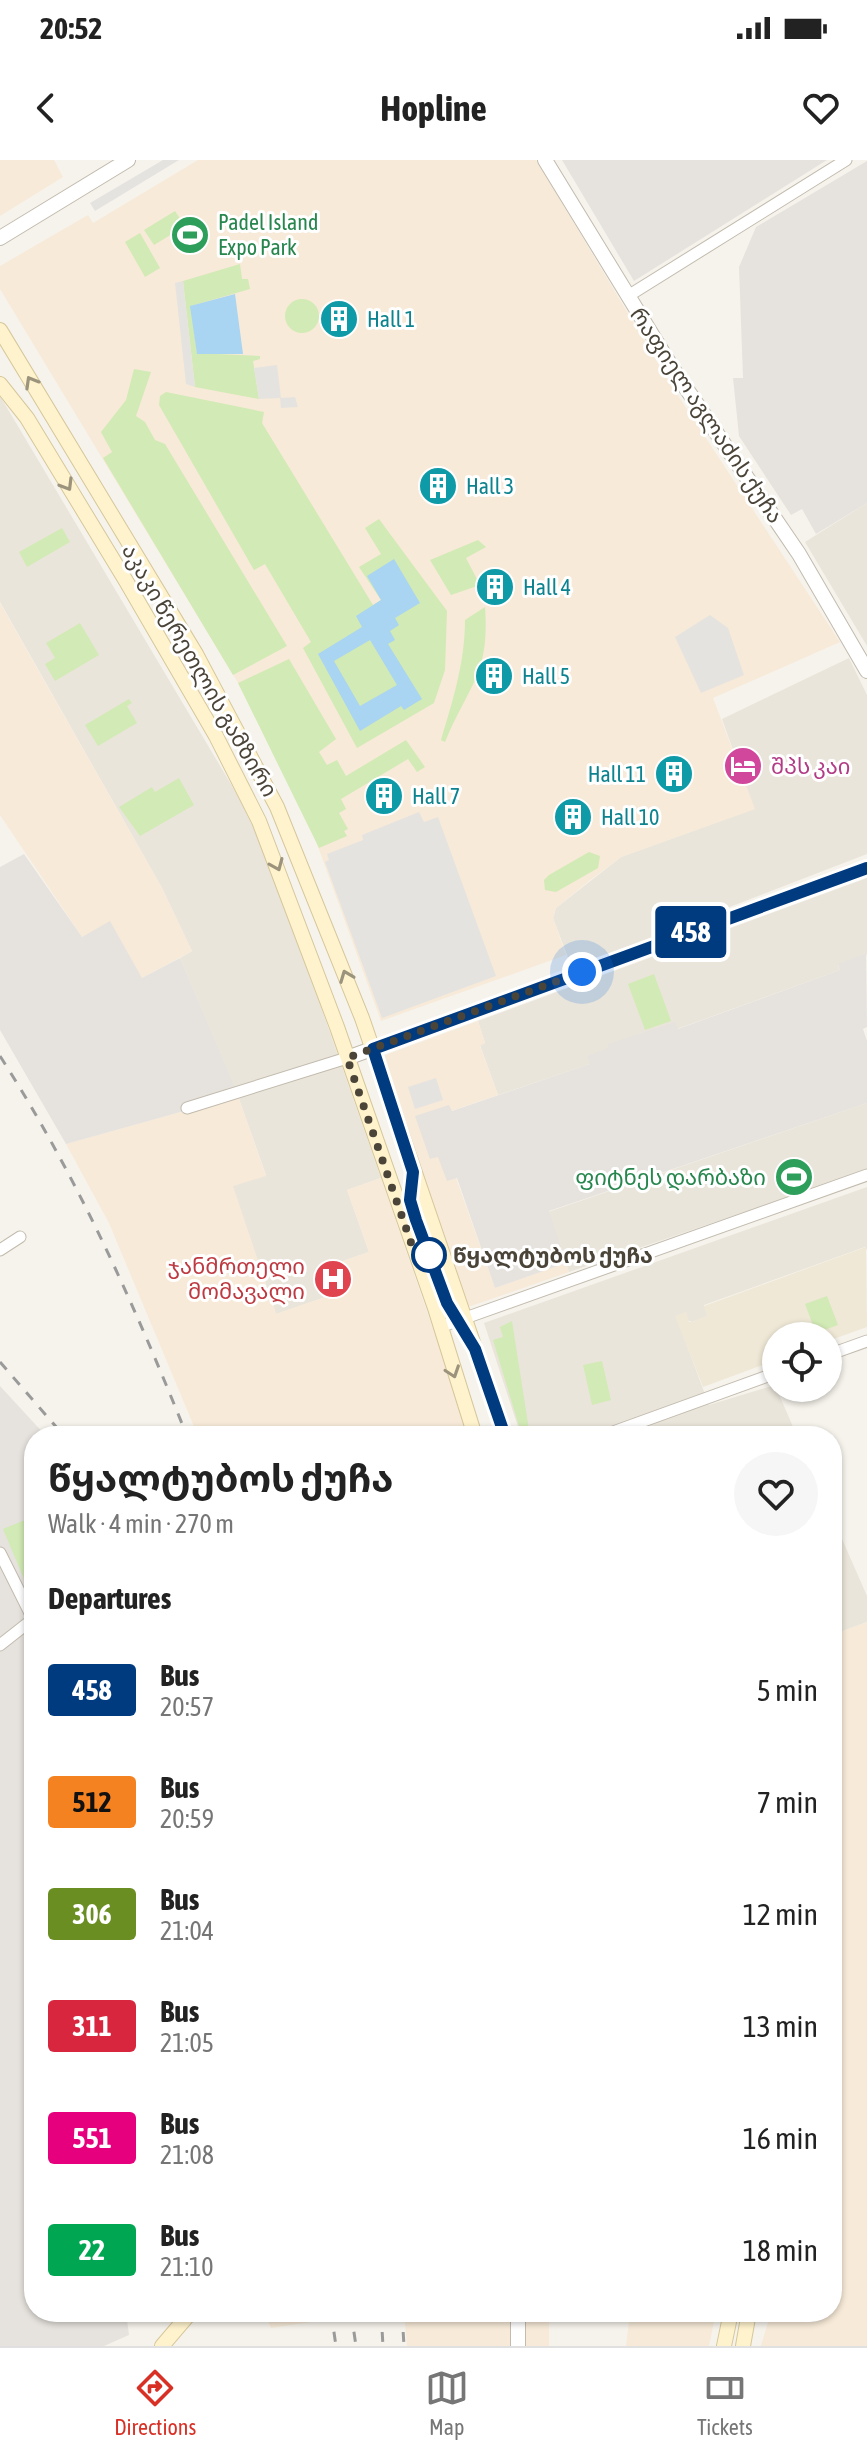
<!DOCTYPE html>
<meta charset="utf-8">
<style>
:root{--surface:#fff;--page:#f6f6f6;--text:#222;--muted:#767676;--line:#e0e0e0;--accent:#d93025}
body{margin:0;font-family:"Asap Condensed","Noto Sans Georgian",sans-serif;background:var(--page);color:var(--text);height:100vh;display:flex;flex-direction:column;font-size:30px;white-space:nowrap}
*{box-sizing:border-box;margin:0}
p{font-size:26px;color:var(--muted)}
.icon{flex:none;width:44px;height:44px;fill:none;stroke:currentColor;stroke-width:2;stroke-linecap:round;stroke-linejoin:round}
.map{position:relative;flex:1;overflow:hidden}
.panel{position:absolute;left:24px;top:1266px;width:818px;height:896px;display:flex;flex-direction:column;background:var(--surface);border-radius:32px;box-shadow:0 2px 6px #0004}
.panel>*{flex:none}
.badge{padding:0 16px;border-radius:6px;font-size:28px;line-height:52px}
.buttons{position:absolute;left:762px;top:1162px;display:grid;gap:16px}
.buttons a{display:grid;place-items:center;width:80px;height:80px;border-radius:50%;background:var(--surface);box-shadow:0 2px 6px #0004;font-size:40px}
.you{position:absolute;width:40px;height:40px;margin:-20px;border:6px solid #fff;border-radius:50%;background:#1a73e8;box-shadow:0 0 0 12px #1a73e833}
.map>.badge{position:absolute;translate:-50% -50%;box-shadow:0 0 0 4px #fff}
h2{padding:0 24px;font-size:30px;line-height:72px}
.round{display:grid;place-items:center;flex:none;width:84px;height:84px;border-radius:42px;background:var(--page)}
.headline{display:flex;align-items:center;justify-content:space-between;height:136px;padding:0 24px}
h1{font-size:38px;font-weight:700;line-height:60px}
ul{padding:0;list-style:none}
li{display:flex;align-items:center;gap:24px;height:112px;padding:0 24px}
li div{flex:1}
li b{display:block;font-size:30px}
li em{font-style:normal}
li .badge{min-width:88px;font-weight:700;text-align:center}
.status{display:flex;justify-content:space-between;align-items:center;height:56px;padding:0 40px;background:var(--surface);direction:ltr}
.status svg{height:22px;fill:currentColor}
header{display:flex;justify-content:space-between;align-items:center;height:104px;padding:0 24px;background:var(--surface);font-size:36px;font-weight:700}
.tab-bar{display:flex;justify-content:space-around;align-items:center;height:112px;border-top:2px solid var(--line);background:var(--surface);font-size:22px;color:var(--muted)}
.tab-bar a{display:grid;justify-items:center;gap:4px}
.tab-bar .selected{color:var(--accent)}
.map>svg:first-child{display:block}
.residential{fill:#eae5da}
.commercial{fill:#f7ead8}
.industrial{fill:#e6e2dd}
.education{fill:#efe8d6}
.green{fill:#d2eab5}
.parking{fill:#e5e3e0}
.water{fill:#a9d4f2;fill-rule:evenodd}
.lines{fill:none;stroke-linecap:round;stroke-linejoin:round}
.minor-casing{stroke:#c2bbae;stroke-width:13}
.tertiary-casing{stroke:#c2bbae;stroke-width:16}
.secondary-casing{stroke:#d6c79b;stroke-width:16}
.minor{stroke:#fff;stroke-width:11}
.tertiary{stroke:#fff;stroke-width:14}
.secondary{stroke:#fff3cd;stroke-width:14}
.rail{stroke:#9a9a9a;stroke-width:3;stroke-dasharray:10 10;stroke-linecap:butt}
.oneway{stroke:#9c937c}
.line-casing{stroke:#fff;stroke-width:18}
.line{stroke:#003b80;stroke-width:12}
.walk{stroke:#4b4439;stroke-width:8;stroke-dasharray:0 14.4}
.stop-dot{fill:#fff;stroke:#003b80;stroke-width:4}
.labels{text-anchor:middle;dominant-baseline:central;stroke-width:6;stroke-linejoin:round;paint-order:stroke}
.leisure-label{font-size:22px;fill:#27864d;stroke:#fff;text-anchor:start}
.culture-label{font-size:22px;fill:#0d838f;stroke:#fff;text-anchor:start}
.street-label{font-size:22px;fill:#4b4439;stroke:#fff}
.hotel-label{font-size:22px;fill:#b23c85;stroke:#fff;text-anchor:start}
.stop-label{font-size:22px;font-weight:bold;fill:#4b4439;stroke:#fff;text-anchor:start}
.health-label{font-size:22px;fill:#be3a42;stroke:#fff;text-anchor:end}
</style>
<div class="status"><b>20:52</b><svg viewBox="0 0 49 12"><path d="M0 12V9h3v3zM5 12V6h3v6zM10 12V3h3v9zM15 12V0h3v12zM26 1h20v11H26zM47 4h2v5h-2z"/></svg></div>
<header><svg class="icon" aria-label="back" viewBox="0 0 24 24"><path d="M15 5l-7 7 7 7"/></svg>Hopline<svg class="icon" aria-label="heart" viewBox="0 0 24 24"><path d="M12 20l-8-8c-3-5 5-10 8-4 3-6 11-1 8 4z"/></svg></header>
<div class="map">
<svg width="867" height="2186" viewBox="0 0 867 2186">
<rect width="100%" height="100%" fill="#f6f3ec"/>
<!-- residential -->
<path class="residential" d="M0 236 260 673 381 1018 347 1030 369 1092 337 1103 346 1130 276 1154 232 1026 266 1015 238 936 180 798 192 791 162 728 0 442Z
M867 343V486L805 382Z
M849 498 867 535V694L572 808 553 758 556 748 621 697 754 649 722 559Z
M867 718V797L866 793 838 805 840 810 677 869 675 863 639 874 609 888 590 904 498 935 480 885 485 883 478 861Z
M867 943V1010L569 1112 548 1052Z
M867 1027V1090L865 1087 704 1145 708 1156 692 1162 676 1156 709 1245 775 1225 797 1276H521L484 1163Z
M832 1356 867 1436V1462L832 1475Z"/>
<!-- commercial -->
<path class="commercial" d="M0 0H54L63 17 0 56Z
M198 0H536L671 225 840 482 713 538 755 649 621 697 589 721 556 748 553 758 566 795 381 861 308 659 271 586 238 523 0 129V106L88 55 93 63Z
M0 443 162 728 192 791 142 818 110 762 82 777 0 655Z
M478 861 485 883 480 886 498 935 451 951 449 945 431 999 438 996 456 1018 495 1128 566 1103 569 1112 471 1146 466 1145 380 897Z
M238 936 266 1016 233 1026 276 1154 346 1130 337 1103 369 1092 347 1030 381 1018 470 1276H198L109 1063 66 984Z
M867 1462V2186H761L771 2152H832V1475Z
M264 2152H324L325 2160 271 2168Z
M404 2152H549V2186H407Z
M630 2152H716L709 2186H626Z"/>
<!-- industrial -->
<path class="industrial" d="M562 0H827L634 121Z
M867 1V343L816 374 802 349 791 355 739 276 733 218H743L739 107 756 67Z
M24 694 82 777 110 761 142 818 180 798 236 930 184 951 66 984 0 870V707Z
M866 793 867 867 863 869 867 881V943L549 1051 566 1103 495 1128 457 1018 447 1021 438 997 430 999 415 956 449 945 452 951 581 907 590 904 587 896 608 888V884L675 862 678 869 840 810 838 804Z
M0 1226 46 1276H34V2152H126L129 2175 104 2186H0Z"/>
<!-- education -->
<path class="education" d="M866 1087 867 1167 828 1181V1176H776V1200L703 1227 675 1156 686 1152 689 1162H692L707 1156 704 1146Z"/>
<!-- green -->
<path class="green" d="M175 51 185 66 154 85 144 70Z
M140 73 160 108 145 117 125 82Z
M240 104 242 119H248L250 129 191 146 197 193 260 196V199L253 201 259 239 195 227 183 121Z
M285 156a17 17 0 1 1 34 0a17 17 0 1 1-34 0Z
M134 209 151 212 136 256 145 262 155 280 165 284 287 486 233 515 103 298 112 292 101 272 126 240Z
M166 232 264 252 262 263 373 445 381 440 359 407 381 394 365 368 379 359 447 451 445 510 434 543 357 588 303 488 311 482 265 404 254 410 159 245 160 236Z
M62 368 70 382 27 407 19 392Z
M478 380 486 387 466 398 480 425 451 435 430 400Z
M485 447C490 515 468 526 445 582L441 580C453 540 465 502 465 460Z
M80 463 99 495 55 521 45 504 55 498 46 483Z
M289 499 336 579 319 592 327 605 337 600 346 616 406 580 425 607 417 612 408 599 341 639 346 649 339 653 348 669 344 671 347 676 319 688 238 523Z
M129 539 132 543 127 546 137 563 98 586 85 565Z
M179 618 194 645 140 676 119 647 152 627 155 632Z
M589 692 600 696 598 708 556 732 545 730 544 720 549 715Z
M654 814 671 861 645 870 628 824Z
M827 1136 838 1165 816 1173 805 1144Z
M512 1161 530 1276H522L493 1180 503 1177 500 1167Z
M602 1201 611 1240 592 1245 583 1205Z
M30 1358 34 1368V1414L24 1419 3 1369Z"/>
<!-- parking -->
<path class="parking" d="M163 0H179L95 51 90 43Z
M183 121 195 227 186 224 175 123Z
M277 205 281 238 295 237 298 247 281 248 280 238 259 239 254 208Z
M710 455 728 468 744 515 701 533 675 477Z
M419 652 424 662 438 657 496 816 382 858 325 702 329 700 327 694 363 680 362 675Z
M436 918 443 940 415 949 408 927Z"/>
<!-- water -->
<path class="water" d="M235 134 243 194H197L190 146Z
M394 399 420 443 395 458 399 465 390 471 395 480 388 484 422 539 404 550 401 546 360 571 318 494 362 467 356 456 381 440 367 416ZM370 480 397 525 360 546 334 501Z"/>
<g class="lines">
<defs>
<path id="minor" d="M628 136 846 0
M187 948 347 898
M0 1090 20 1077
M440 1167 867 1015
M828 1195 867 1181
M602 1276 776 1213
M0 1393 33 1459 0 1485"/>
<path id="tertiary" d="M545 0 673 209 799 394 867 511
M0 78 128 0
M347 898 867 708
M518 2152V2186"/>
<path id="secondary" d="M0 170 196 494 277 647 362 858 505 1276
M0 224 27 258 126 421 216 576 259 661 337 867 435 1148 475 1276
M162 2186 191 2152
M724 2186 731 2152
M743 2186 749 2152"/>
</defs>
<!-- minor casing -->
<use href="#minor" class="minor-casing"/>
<!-- tertiary casing -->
<use href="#tertiary" class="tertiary-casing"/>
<!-- secondary casing -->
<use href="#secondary" class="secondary-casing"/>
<!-- minor -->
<use href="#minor" class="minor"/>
<!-- tertiary -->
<use href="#tertiary" class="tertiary"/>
<!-- secondary -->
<use href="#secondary" class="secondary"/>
<!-- rail -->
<path class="rail" d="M0 896C77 1016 134 1144 187 1276
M0 1202 64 1276
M331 2152 336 2186
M351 2152 356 2186
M381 2152 383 2186
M402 2152 404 2186"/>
</g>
<!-- one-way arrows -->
<defs><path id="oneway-chevron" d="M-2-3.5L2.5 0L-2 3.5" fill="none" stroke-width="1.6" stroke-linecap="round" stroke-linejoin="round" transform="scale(2)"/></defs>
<g class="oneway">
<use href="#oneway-chevron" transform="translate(31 222) rotate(-120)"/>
<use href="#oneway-chevron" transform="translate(67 325) rotate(59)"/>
<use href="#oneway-chevron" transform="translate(277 705) rotate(67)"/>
<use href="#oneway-chevron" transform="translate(346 816) rotate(-111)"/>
<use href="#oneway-chevron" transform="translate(453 1212) rotate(71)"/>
</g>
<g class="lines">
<defs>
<path id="line" d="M505 1276 475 1189 447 1143 416 1060 410 1040 413 1012 373 889 867 708"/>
</defs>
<!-- line casing -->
<use href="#line" class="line-casing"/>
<!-- line -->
<use href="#line" class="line"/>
<!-- walk -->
<path class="walk" d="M429 1095 416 1097 347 898 582 812"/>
</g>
<!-- icons -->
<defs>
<symbol id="stadium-disc" viewBox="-11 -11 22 22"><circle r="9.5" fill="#2e9e5b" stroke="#fff"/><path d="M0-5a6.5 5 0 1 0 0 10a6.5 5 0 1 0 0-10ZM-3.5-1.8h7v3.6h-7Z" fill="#fff"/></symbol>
<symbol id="building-disc" viewBox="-11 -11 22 22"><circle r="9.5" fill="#0f9aa8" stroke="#fff"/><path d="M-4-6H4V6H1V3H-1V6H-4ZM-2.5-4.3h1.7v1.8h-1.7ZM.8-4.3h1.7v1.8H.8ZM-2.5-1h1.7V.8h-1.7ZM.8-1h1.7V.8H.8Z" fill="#fff"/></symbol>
<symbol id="hotel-disc" viewBox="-11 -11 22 22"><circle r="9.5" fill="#d1479c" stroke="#fff"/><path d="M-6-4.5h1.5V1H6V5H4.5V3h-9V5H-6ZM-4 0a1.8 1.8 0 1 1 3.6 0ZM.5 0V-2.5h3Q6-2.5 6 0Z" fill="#fff"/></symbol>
<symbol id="hospital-disc" viewBox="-11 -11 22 22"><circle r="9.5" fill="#e0444e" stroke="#fff"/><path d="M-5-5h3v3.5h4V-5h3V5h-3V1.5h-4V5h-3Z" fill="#fff"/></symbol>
</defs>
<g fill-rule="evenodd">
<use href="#stadium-disc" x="168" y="53" width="44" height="44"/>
<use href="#building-disc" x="317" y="137" width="44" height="44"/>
<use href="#building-disc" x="416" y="304" width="44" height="44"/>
<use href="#building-disc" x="473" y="405" width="44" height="44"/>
<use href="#building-disc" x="472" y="494" width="44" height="44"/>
<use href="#hotel-disc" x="721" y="584" width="44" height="44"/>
<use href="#building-disc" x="652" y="592" width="44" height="44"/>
<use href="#building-disc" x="362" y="614" width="44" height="44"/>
<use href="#building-disc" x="551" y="635" width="44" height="44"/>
<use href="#stadium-disc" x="772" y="995" width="44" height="44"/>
<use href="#hospital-disc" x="311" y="1097" width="44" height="44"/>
</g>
<!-- markers -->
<circle class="stop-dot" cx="429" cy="1095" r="16"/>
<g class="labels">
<!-- leisure labels -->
<g class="leisure-label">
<text x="218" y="62">Padel Island<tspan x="218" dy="25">Expo Park</tspan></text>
<text x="766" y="1017" text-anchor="end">ფიტნეს დარბაზი</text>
</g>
<!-- culture labels -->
<g class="culture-label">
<text x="367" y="159">Hall 1</text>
<text x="466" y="326">Hall 3</text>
<text x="523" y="427">Hall 4</text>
<text x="522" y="516">Hall 5</text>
<text x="646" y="614" text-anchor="end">Hall 11</text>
<text x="412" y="636">Hall 7</text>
<text x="601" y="657">Hall 10</text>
</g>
<!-- street labels -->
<g class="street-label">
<text transform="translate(707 255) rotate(56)">რაფიელ აგლაძის ქუჩა</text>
<text transform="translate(200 510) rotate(60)">აკაკი წერეთლის გამზირი</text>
</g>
<!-- hotel labels -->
<g class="hotel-label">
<text x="771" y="606">შპს კაი</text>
</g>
<!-- stop labels -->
<g class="stop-label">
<text x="453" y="1095">წყალტუბოს ქუჩა</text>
</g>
<!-- health labels -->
<g class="health-label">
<text x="305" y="1106">ჯანმრთელი<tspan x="305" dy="25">მომავალი</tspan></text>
</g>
</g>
</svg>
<div class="buttons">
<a><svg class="icon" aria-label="locate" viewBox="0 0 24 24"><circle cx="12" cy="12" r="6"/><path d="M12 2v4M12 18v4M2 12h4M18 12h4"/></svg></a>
</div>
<div class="you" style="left:582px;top:812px"></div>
<b class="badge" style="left:691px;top:772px;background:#003b80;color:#fff">458</b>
<section class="panel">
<div class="headline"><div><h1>წყალტუბოს ქუჩა</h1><p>Walk · 4 min · 270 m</p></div><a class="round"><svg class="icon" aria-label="heart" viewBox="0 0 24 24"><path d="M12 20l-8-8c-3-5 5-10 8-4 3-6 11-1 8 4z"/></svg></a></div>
<h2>Departures</h2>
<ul>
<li><span class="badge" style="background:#003b80;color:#fff">458</span><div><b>Bus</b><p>20:57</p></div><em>5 min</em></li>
<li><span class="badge" style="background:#f58220;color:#111">512</span><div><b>Bus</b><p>20:59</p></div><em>7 min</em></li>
<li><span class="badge" style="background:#6b8e23;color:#fff">306</span><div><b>Bus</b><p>21:04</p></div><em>12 min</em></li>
<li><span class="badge" style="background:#d7263d;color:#fff">311</span><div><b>Bus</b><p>21:05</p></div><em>13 min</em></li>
<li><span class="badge" style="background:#e6007e;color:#fff">551</span><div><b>Bus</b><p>21:08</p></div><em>16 min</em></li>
<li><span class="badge" style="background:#00a651;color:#fff">22</span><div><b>Bus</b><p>21:10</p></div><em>18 min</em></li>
</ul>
</section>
</div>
<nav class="tab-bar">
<a class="selected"><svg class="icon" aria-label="directions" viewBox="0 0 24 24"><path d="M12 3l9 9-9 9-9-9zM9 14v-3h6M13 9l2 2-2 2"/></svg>Directions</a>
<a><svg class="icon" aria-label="map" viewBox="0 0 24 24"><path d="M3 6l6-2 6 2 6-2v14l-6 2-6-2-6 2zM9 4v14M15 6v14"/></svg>Map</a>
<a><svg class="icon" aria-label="tickets" viewBox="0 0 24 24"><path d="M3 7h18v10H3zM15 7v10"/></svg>Tickets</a>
</nav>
